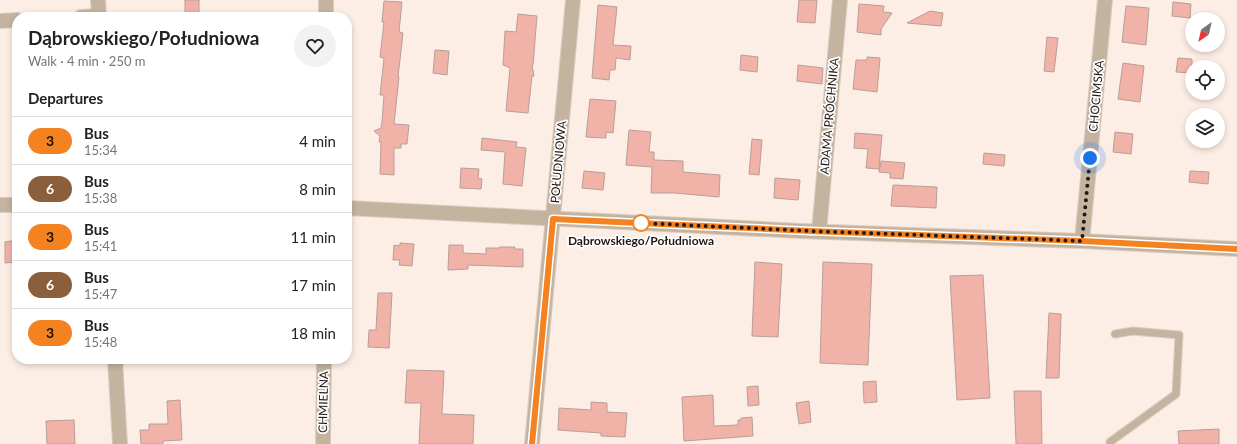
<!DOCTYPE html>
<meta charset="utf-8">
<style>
:root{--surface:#fff;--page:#f2f2f2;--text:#222;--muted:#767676;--line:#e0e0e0}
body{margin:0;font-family:Lato,sans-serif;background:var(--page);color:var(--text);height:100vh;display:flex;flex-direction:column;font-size:15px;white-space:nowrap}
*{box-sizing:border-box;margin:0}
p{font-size:13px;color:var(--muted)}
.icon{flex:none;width:22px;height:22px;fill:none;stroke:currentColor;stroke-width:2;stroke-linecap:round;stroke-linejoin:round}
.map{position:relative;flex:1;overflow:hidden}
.drawer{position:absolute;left:12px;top:12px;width:340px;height:352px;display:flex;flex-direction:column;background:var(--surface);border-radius:16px;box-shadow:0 2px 6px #0003}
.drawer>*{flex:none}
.badge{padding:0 8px;border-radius:13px;font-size:14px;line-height:26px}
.needle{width:26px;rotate:214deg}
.fabs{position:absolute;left:1185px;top:12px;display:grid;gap:8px}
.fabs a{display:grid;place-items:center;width:40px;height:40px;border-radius:50%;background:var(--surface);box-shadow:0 2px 6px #0003;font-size:20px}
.you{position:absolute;width:20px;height:20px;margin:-10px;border:3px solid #fff;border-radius:50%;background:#1a73e8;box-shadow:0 0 0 6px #1a73e833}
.map>.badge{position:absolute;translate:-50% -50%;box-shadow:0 0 0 2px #fff}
h2{padding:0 16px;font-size:15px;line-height:36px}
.round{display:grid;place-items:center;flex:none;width:42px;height:42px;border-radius:21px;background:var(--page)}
.overview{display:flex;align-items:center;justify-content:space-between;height:68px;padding:0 16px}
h1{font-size:19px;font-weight:700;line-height:30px}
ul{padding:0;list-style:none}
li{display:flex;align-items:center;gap:12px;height:48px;padding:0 16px;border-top:1px solid var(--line)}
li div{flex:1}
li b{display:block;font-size:15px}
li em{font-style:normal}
li .badge{min-width:44px;font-weight:700;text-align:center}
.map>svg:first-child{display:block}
.building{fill:#f1b2a8;stroke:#b99e99}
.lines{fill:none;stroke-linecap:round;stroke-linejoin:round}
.lane-casing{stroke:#daccc4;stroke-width:9}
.street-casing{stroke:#daccc4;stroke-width:16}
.lane{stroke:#c4b49f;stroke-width:7}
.street{stroke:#c4b49f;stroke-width:14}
.line-casing{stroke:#fff;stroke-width:9}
.line{stroke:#f58220;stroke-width:6}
.walk{stroke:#211814;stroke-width:4;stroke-dasharray:0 7.2}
.stop-dot{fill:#fff;stroke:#f58220;stroke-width:2}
.labels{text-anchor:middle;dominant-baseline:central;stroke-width:3.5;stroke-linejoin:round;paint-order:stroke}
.street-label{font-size:12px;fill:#211814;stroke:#fff}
.stop-label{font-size:12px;font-weight:bold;fill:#211814;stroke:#fff}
</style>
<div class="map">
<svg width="1237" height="444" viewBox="0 0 1237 444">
<rect width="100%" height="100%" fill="#fdeee5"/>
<!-- building -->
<path class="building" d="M185 0H199V17H185Z
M799 0H817L815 23 797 22Z
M384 1 402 2 399 32 403 33 398 77H399L394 124 409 125 407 144H401V148H394V175L380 174 381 142H379L380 136 374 131 381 128 382 122 384 95H380L384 58 380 57 384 22H382Z
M1173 2 1191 4 1190 18 1172 16Z
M859 4 884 6 883 12 892 13 881 29V35L857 32Z
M598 5 617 7 613 45 631 46 630 60 616 58 615 70H610L609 80 592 78Z
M1126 6 1149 8 1146 45 1122 42Z
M930 11 943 13 941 26 907 23Z
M518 14 537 16 533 65H532L534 76H532L528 113 506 111 510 68 503 65 505 31 516 32Z
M1047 37 1058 38 1054 72 1044 71Z
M435 50 449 51 447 75 433 73Z
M741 55 758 57 757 72 740 70Z
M867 57 880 58 877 92 853 89 856 60H867Z
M1178 58 1192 59V73L1176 72Z
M1123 63 1144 66 1140 102 1118 99Z
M798 65 823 68 822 84 797 81Z
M590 99 616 101 613 133 606 132V138L586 137Z
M629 130 651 132 649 152H654V160L683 161V172L720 175 719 197 675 193H651L652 167 626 165Z
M1115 132 1133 134 1131 154 1113 152Z
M855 133 882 135 879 169 866 168 868 149 854 148Z
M482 138 517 142 516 147 526 148 522 186 503 184 505 152 481 150Z
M752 139 762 140 759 175 749 174Z
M984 153 1005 155 1004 166 983 164Z
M881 161 905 163 903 179 890 178V173L879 172Z
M461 168 479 169 478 178 482 179 481 189 460 188Z
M584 171 605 173 603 190 582 188Z
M1190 171 1209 172 1208 184 1189 182Z
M775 178 800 180 798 200 774 198Z
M893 185 937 187 936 208 891 206Z
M17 240V262L5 263V242Z
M400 243 414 244 412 266 399 265 400 260H393L394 245 400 246Z
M449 245H463V253L486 254V248H499L500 247H515L514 249H523V267L468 265V269L448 270Z
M755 262 782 264 778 337 752 336Z
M823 262 872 264 868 365 820 363Z
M983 275 990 398 957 400 950 276Z
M378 293H392L389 348 368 347 369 330H376Z
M1049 313 1061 314 1059 378H1046Z
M407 370 444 371 442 414 474 415 473 444H419L421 403H405Z
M876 381 877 402 864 403 863 382Z
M758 386 759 405 748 406 747 387Z
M1014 391H1041L1042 444H1016Z
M713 395 714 426 738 425V420H741V418L752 417 753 436 684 441 682 397Z
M180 400 182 440 163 441V444H141L140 430H149V424H168L167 401Z
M809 401 811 422 799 424 796 403Z
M591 402 607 403V412L627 413 625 437 601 436V433L558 430 559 408 591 410Z
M74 420 75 444H47L46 421Z
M1219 429V444H1179L1178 431Z"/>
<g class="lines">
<defs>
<path id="lane" d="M1110 444V442L1176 394 1179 335 1133 331 1115 334"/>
<path id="street" d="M98 0 99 17
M81 17 99 16
M326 17V0
M0 21 17 20
M0 205H17
M347 208 801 231 1082 241 1237 249
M819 231 840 0
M1082 241 1105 0
M115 359 120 444
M323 444 324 359
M532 444 573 0"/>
</defs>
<!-- lane casing -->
<use href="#lane" class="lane-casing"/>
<!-- street casing -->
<use href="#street" class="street-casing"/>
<!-- lane -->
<use href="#lane" class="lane"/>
<!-- street -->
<use href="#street" class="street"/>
</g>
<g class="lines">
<defs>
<path id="line" d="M532 444 553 219 810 231 1082 241 1237 249"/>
</defs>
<!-- line casing -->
<use href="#line" class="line-casing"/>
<!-- line -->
<use href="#line" class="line"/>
<!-- walk -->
<path class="walk" d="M641 223 810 231 1082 241 1090 158"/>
</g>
<!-- markers -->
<circle class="stop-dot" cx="641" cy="223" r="8"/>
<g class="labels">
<!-- street labels -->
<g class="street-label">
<text transform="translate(1096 96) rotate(-85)">CHOCIMSKA</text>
<text transform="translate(829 116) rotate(-85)">ADAMA PRÓCHNIKA</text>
<text transform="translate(558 162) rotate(-85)">POŁUDNIOWA</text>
<text transform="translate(323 402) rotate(-89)">CHMIELNA</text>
</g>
<!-- stop labels -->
<g class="stop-label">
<text x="641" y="240">Dąbrowskiego/Południowa</text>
</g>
</g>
</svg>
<div class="fabs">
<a><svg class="needle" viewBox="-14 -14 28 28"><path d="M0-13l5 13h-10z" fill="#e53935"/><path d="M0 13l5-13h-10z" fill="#767676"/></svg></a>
<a><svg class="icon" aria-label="locate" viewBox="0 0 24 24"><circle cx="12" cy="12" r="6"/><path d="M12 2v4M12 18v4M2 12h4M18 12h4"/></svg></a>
<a><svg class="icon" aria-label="layers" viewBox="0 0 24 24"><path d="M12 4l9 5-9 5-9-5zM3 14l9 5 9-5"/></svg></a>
</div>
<div class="you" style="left:1090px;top:158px"></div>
<section class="drawer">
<div class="overview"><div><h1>Dąbrowskiego/Południowa</h1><p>Walk · 4 min · 250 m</p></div><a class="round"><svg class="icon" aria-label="heart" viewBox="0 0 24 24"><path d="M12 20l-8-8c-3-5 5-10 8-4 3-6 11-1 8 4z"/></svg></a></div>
<h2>Departures</h2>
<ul>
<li><span class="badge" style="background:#f58220;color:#111">3</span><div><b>Bus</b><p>15:34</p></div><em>4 min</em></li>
<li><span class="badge" style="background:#8b5e3c;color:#fff">6</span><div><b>Bus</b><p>15:38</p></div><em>8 min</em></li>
<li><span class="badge" style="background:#f58220;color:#111">3</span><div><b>Bus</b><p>15:41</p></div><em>11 min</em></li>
<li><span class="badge" style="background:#8b5e3c;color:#fff">6</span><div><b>Bus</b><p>15:47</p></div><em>17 min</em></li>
<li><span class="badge" style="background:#f58220;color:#111">3</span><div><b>Bus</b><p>15:48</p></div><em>18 min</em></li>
</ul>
</section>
</div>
